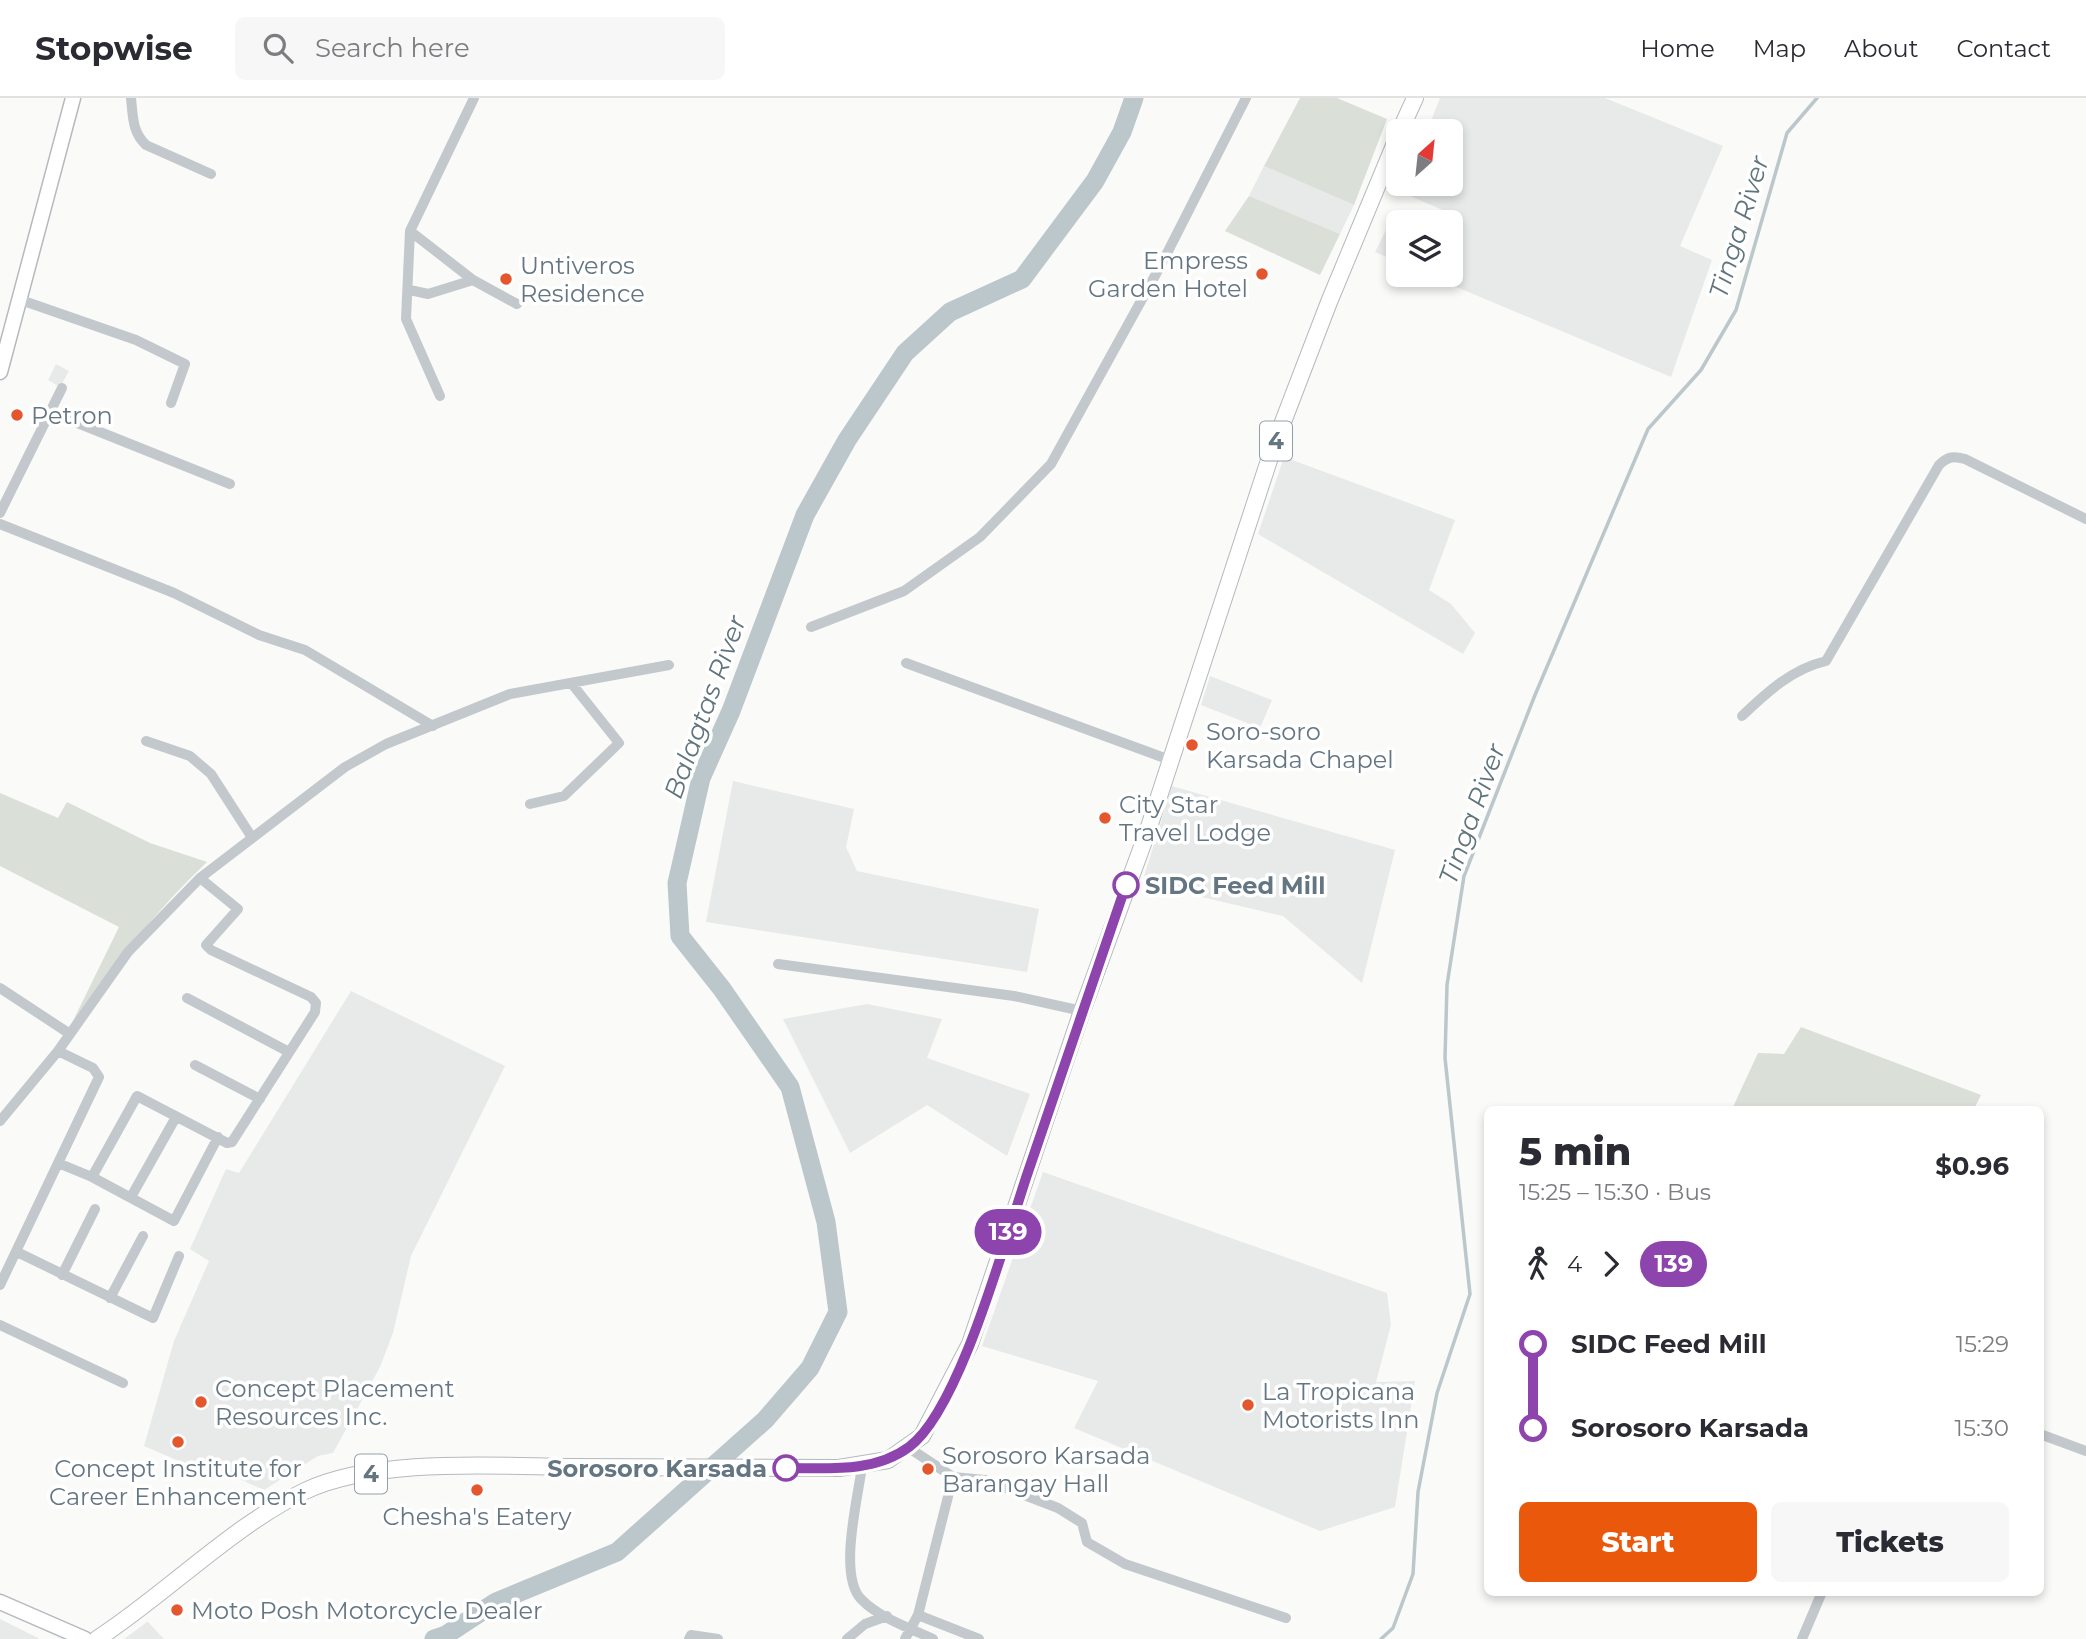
<!DOCTYPE html>
<meta charset="utf-8">
<style>
:root{--surface:#fff;--page:#f7f7f7;--text:#2b2b33;--muted:#7c7c81;--line:#e1e1e2;--accent:#ea580c}
body{margin:0;font-family:Montserrat,sans-serif;background:var(--page);color:var(--text);height:100vh;display:flex;flex-direction:column;font-size:26px;white-space:nowrap}
*{box-sizing:border-box;margin:0}
p{font-size:23px;color:var(--muted)}
.icon{flex:none;width:38px;height:38px;fill:none;stroke:currentColor;stroke-width:2;stroke-linecap:round;stroke-linejoin:round}
.map{position:relative;flex:1;overflow:hidden}
.panel{position:absolute;left:1484px;top:1008px;width:560px;height:490px;display:flex;flex-direction:column;background:var(--surface);border-radius:10px;box-shadow:0 4px 10px #0003}
.panel>*{flex:none}
.badge{padding:0 14px;border-radius:23px;font-size:24px;line-height:46px}
.needle{width:46px;rotate:27deg}
.buttons{position:absolute;left:1386px;top:21px;display:grid;gap:14px}
.buttons a{display:grid;place-items:center;width:77px;height:77px;border-radius:10px;background:var(--surface);box-shadow:0 4px 10px #0003;font-size:35px}
.map>.badge{position:absolute;translate:-50% -50%;box-shadow:0 0 0 4px #fff}
.legs{display:flex;align-items:center;gap:10px;height:77px;padding:0 35px;font-size:23px}
.legs p{margin-inline-start:auto}
.overview{display:flex;align-items:center;justify-content:space-between;height:119px;padding:0 35px}
h1{font-size:38px;font-weight:800;line-height:52px}
.button{display:flex;gap:14px;margin-top:auto;padding:14px 35px}
.button a{flex:1;height:80px;border-radius:10px;background:var(--accent);color:#fff;font-size:28px;font-weight:800;line-height:80px;text-align:center}
.button a+a{background:var(--page);color:var(--text)}
ul{padding:0 35px;list-style:none}
li{display:flex;align-items:center;gap:24px;height:84px;font-size:26px}
li i{display:grid;place-items:center;width:10px;height:100%;margin:0 9px;background:currentColor}
li i::after{content:'';width:18px;height:18px;margin:-9px;border:5px solid;border-radius:50%;background:var(--surface)}
li p{margin-inline-start:auto}
li:first-child i{background:linear-gradient(#0000 50%,currentColor 0)}
li:last-child i{background:linear-gradient(currentColor 50%,#0000 0)}
header{display:flex;align-items:center;gap:42px;box-sizing:border-box;height:98px;padding:0 35px;background:var(--surface);border-bottom:2px solid var(--line)}
header strong{font-size:33px}
nav{display:flex;gap:38px;margin-inline-start:auto;font-size:24px}
.search{width:490px;height:63px;background:var(--page);display:flex;align-items:center;gap:18px;box-sizing:border-box;padding:0 24px;border-radius:10px;color:var(--muted);font-size:26px}
.map>svg:first-child{display:block}
.built{fill:#e8e9e9}
.green{fill:#dadfd7}
.lines{fill:none;stroke-linecap:round;stroke-linejoin:round}
.stream{stroke:#bbc7cb;stroke-width:3.5}
.river{stroke:#bbc7cb;stroke-width:19}
.major-casing{stroke:#b5babe;stroke-width:17}
.highway-casing{stroke:#b4b9bd;stroke-width:18}
.minor{stroke:#c3c8cc;stroke-width:10}
.major{stroke:#fff;stroke-width:14}
.highway{stroke:#fff;stroke-width:16}
.line-1-casing{stroke:#fff;stroke-width:16}
.line-1{stroke:#8e44ad;stroke-width:10}
.poi-dot{fill:#e4572e;stroke:#fff;stroke-width:2.5}
.stop-1-dot{fill:#fff;stroke:#8e44ad;stroke-width:3.5}
.labels{text-anchor:middle;dominant-baseline:central;stroke-width:7;stroke-linejoin:round;paint-order:stroke}
.shield{fill:#fff;stroke:#939fa8;stroke-width:2}
.shield-label{font-size:23px;font-weight:bold;fill:#657683}
.poi-label{font-size:24px;fill:#657683;stroke:#fff;text-anchor:start}
.stop-label{font-size:24px;font-weight:bold;fill:#657683;stroke:#fff;text-anchor:start}
.water-label{font-size:26px;font-style:italic;fill:#60757c;stroke:#fff}
</style>
<header>
<strong>Stopwise</strong>
<div class="search"><svg class="icon" aria-label="search" viewBox="0 0 24 24"><circle cx="10" cy="10" r="6"/><path d="M15 15l6 6"/></svg>Search here</div>
<nav><a>Home</a><a>Map</a><a>About</a><a>Contact</a></nav>
</header>
<div class="map">
<svg width="2086" height="1541" viewBox="0 0 2086 1541">
<rect width="100%" height="100%" fill="#fafaf8"/>
<!-- built -->
<path class="built" d="M1440 0H1605L1723 48 1680 148 1712 162 1671 279 1428 177H1451L1449 124 1452 116 1403 95 1407 86H1451V33H1427Z
M1264 68 1354 107 1340 136 1249 98Z
M1392 120 1402 124H1398V164L1375 154Z
M56 266 69 273 60 289 48 282Z
M1284 359 1455 422 1429 492 1451 506 1475 535 1463 556 1258 436Z
M1210 578 1272 602 1260 630 1201 607Z
M733 683 854 711 846 749 857 773 1039 811 1027 874 706 824Z
M1172 688 1395 752 1362 885 1283 818 1142 785Z
M351 893 505 968 411 1158 393 1235 380 1269 333 1355 318 1358 264 1392 199 1363 195 1370 144 1348 174 1243 209 1163 190 1151 226 1071 239 1075Z
M867 906 942 921 927 960 1030 996 1007 1058 927 1007 850 1055 783 921Z
M1043 1074 1387 1195 1391 1227 1376 1284 1415 1283 1395 1409 1320 1433 1074 1330 1098 1283 982 1248Z
M0 1521 40 1541H0Z
M147 1523 164 1541H124L147 1524Z"/>
<!-- green -->
<path class="green" d="M1300 0H1337L1387 21 1354 107 1264 68Z
M1249 98 1340 136 1320 177 1225 133Z
M0 695 58 720 67 704 150 745 207 764C154 814 112 870 70 929L119 829 0 768Z
M1801 929 1981 997 1974 1011H1732L1758 955 1784 956Z"/>
<g class="lines">
<!-- stream -->
<path class="stream" d="M1381 1541 1393 1530 1413 1476 1418 1394 1437 1295 1470 1196 1445 960 1447 887 1464 778 1535 597 1648 331 1701 272 1736 212 1787 35 1817 0"/>
<!-- river -->
<path class="river" d="M434 1541 446 1537 496 1504 617 1454 765 1322 810 1270 838 1214 826 1124 790 989 722 891 680 838 677 785 701 680 731 613 805 417 847 342 905 255 950 214 1022 181 1095 83 1122 34 1134 0"/>
<defs>
<path id="major" d="M0 274 73 0
M0 1504 85 1541"/>
<path id="highway" d="M1400 33 1415 0
M97 1541C165 1497 232 1428 305 1393 374 1360 491 1368 568 1369 658 1369 749 1370 839 1370L888 1362 922 1338 970 1246 1082 913 1148 732 1273 350 1329 204 1398 38"/>
</defs>
<!-- major casing -->
<use href="#major" class="major-casing"/>
<!-- highway casing -->
<use href="#highway" class="highway-casing"/>
<!-- minor -->
<path class="minor" d="M131 0C133 18 132 34 146 47L211 76
M410 133 473 182 517 206
M410 192 428 196 473 182
M18 201 136 242 185 266 171 305
M440 298 406 221 410 133 474 0
M50 314 230 386
M0 415 62 290
M0 426 174 495 259 537 305 552 433 628
M811 529 904 493 980 439 1051 366 1162 165 1246 0
M906 565 1170 662
M1742 618C1767 594 1792 571 1826 563L1939 367C1948 358 1954 358 1965 361L2086 421
M146 643 190 658 211 676 251 738
M530 706 564 698 619 645 572 586
M778 866 1014 898 1082 913
M0 890 70 936
M187 900 289 954
M195 967 260 1001
M0 1023 58 953 128 854 200 780 345 669 386 646 510 596 669 567
M58 1065 92 1079 174 1123 218 1039
M92 1079 137 998 227 1045 232 1044 315 914 316 905 311 899 211 852 206 847 238 811 200 780
M131 1099 176 1019
M17 1154 153 1220 179 1158
M62 1177 95 1111
M0 1187 99 979 93 970 58 953
M110 1200 143 1138
M0 1227 123 1285
M2040 1336 2086 1353
M909 1350 953 1379 985 1382 1058 1410 1082 1425 1087 1444 1125 1466 1286 1520
M862 1368C858 1400 838 1477 861 1501 879 1520 910 1530 933 1541
M918 1517 979 1541
M689 1541 691 1537 718 1541
M847 1541 865 1526 887 1518
M905 1541 918 1517 953 1379
M1802 1541 1822 1494"/>
<!-- major -->
<use href="#major" class="major"/>
<!-- highway -->
<use href="#highway" class="highway"/>
</g>
<g class="lines">
<defs>
<path id="line-1" d="M786 1370C828 1370 874 1375 909 1349 960 1312 1006 1138 1028 1074 1060 978 1094 883 1126 787"/>
</defs>
<!-- line-1 casing -->
<use href="#line-1" class="line-1-casing"/>
<!-- line-1 -->
<use href="#line-1" class="line-1"/>
</g>
<!-- markers -->
<g class="poi-dot">
<circle cx="1262" cy="176" r="7"/>
<circle cx="506" cy="181" r="7"/>
<circle cx="17" cy="317" r="7"/>
<circle cx="1192" cy="647" r="7"/>
<circle cx="1105" cy="720" r="7"/>
<circle cx="201" cy="1304" r="7"/>
<circle cx="1248" cy="1307" r="7"/>
<circle cx="178" cy="1344" r="7"/>
<circle cx="928" cy="1371" r="7"/>
<circle cx="477" cy="1392" r="7"/>
<circle cx="177" cy="1512" r="7"/>
</g>
<g class="stop-1-dot">
<circle cx="1126" cy="787" r="12"/>
<circle cx="786" cy="1370" r="12"/>
</g>
<g class="labels">
<!-- shield labels -->
<g class="shield">
<rect x="1260" y="323.5" width="32" height="39" rx="5"/>
<rect x="355" y="1356.5" width="32" height="39" rx="5"/>
</g>
<g class="shield-label">
<text x="1276" y="343">4</text>
<text x="371" y="1376">4</text>
</g>
<!-- poi labels -->
<g class="poi-label">
<text x="1248" y="162" text-anchor="end">Empress<tspan x="1248" dy="28">Garden Hotel</tspan></text>
<text x="520" y="167">Untiveros<tspan x="520" dy="28">Residence</tspan></text>
<text x="31" y="317">Petron</text>
<text x="1206" y="633">Soro-soro<tspan x="1206" dy="28">Karsada Chapel</tspan></text>
<text x="1119" y="706">City Star<tspan x="1119" dy="28">Travel Lodge</tspan></text>
<text x="215" y="1290">Concept Placement<tspan x="215" dy="28">Resources Inc.</tspan></text>
<text x="1262" y="1293">La Tropicana<tspan x="1262" dy="28">Motorists Inn</tspan></text>
<text x="942" y="1357">Sorosoro Karsada<tspan x="942" dy="28">Barangay Hall</tspan></text>
<text x="178" y="1370" text-anchor="middle">Concept Institute for<tspan x="178" dy="28">Career Enhancement</tspan></text>
<text x="477" y="1418" text-anchor="middle">Chesha's Eatery</text>
<text x="191" y="1512">Moto Posh Motorcycle Dealer</text>
</g>
<!-- stop labels -->
<g class="stop-label">
<text x="1145" y="787">SIDC Feed Mill</text>
<text x="767" y="1370" text-anchor="end">Sorosoro Karsada</text>
</g>
<!-- water labels -->
<g class="water-label">
<text transform="translate(1739 129) rotate(-73)">Tinga River</text>
<text transform="translate(705 609) rotate(-70)">Balagtas River</text>
<text transform="translate(1472 716) rotate(-70)">Tinga River</text>
</g>
</g>
</svg>
<div class="buttons">
<a><svg class="needle" viewBox="-14 -14 28 28"><path d="M0-13l5 13h-10z" fill="#e53935"/><path d="M0 13l5-13h-10z" fill="#7c7c81"/></svg></a>
<a><svg class="icon" aria-label="layers" viewBox="0 0 24 24"><path d="M12 4l9 5-9 5-9-5zM3 14l9 5 9-5"/></svg></a>
</div>
<b class="badge" style="left:1008px;top:1134px;background:#8e44ad;color:#fff">139</b>
<section class="panel">
<div class="overview"><div><h1>5 min</h1><p>15:25 – 15:30 · Bus</p></div><b>$0.96</b></div>
<div class="legs"><svg class="icon" aria-label="walk" viewBox="0 0 24 24"><circle cx="13" cy="4" r="2"/><path d="M13 8l-2 6 4 7M11 14l-3 7M7 12l3-4h3l4 4"/></svg>4<svg class="icon" aria-label="forward" viewBox="0 0 24 24"><path d="M9 5l7 7-7 7"/></svg><b class="badge" style="background:#8e44ad;color:#fff">139</b></div>
<ul>
<li><i style="color:#8e44ad"></i><b>SIDC Feed Mill</b><p>15:29</p></li>
<li><i style="color:#8e44ad"></i><b>Sorosoro Karsada</b><p>15:30</p></li>
</ul>
<div class="button"><a>Start</a><a>Tickets</a></div>
</section>
</div>
